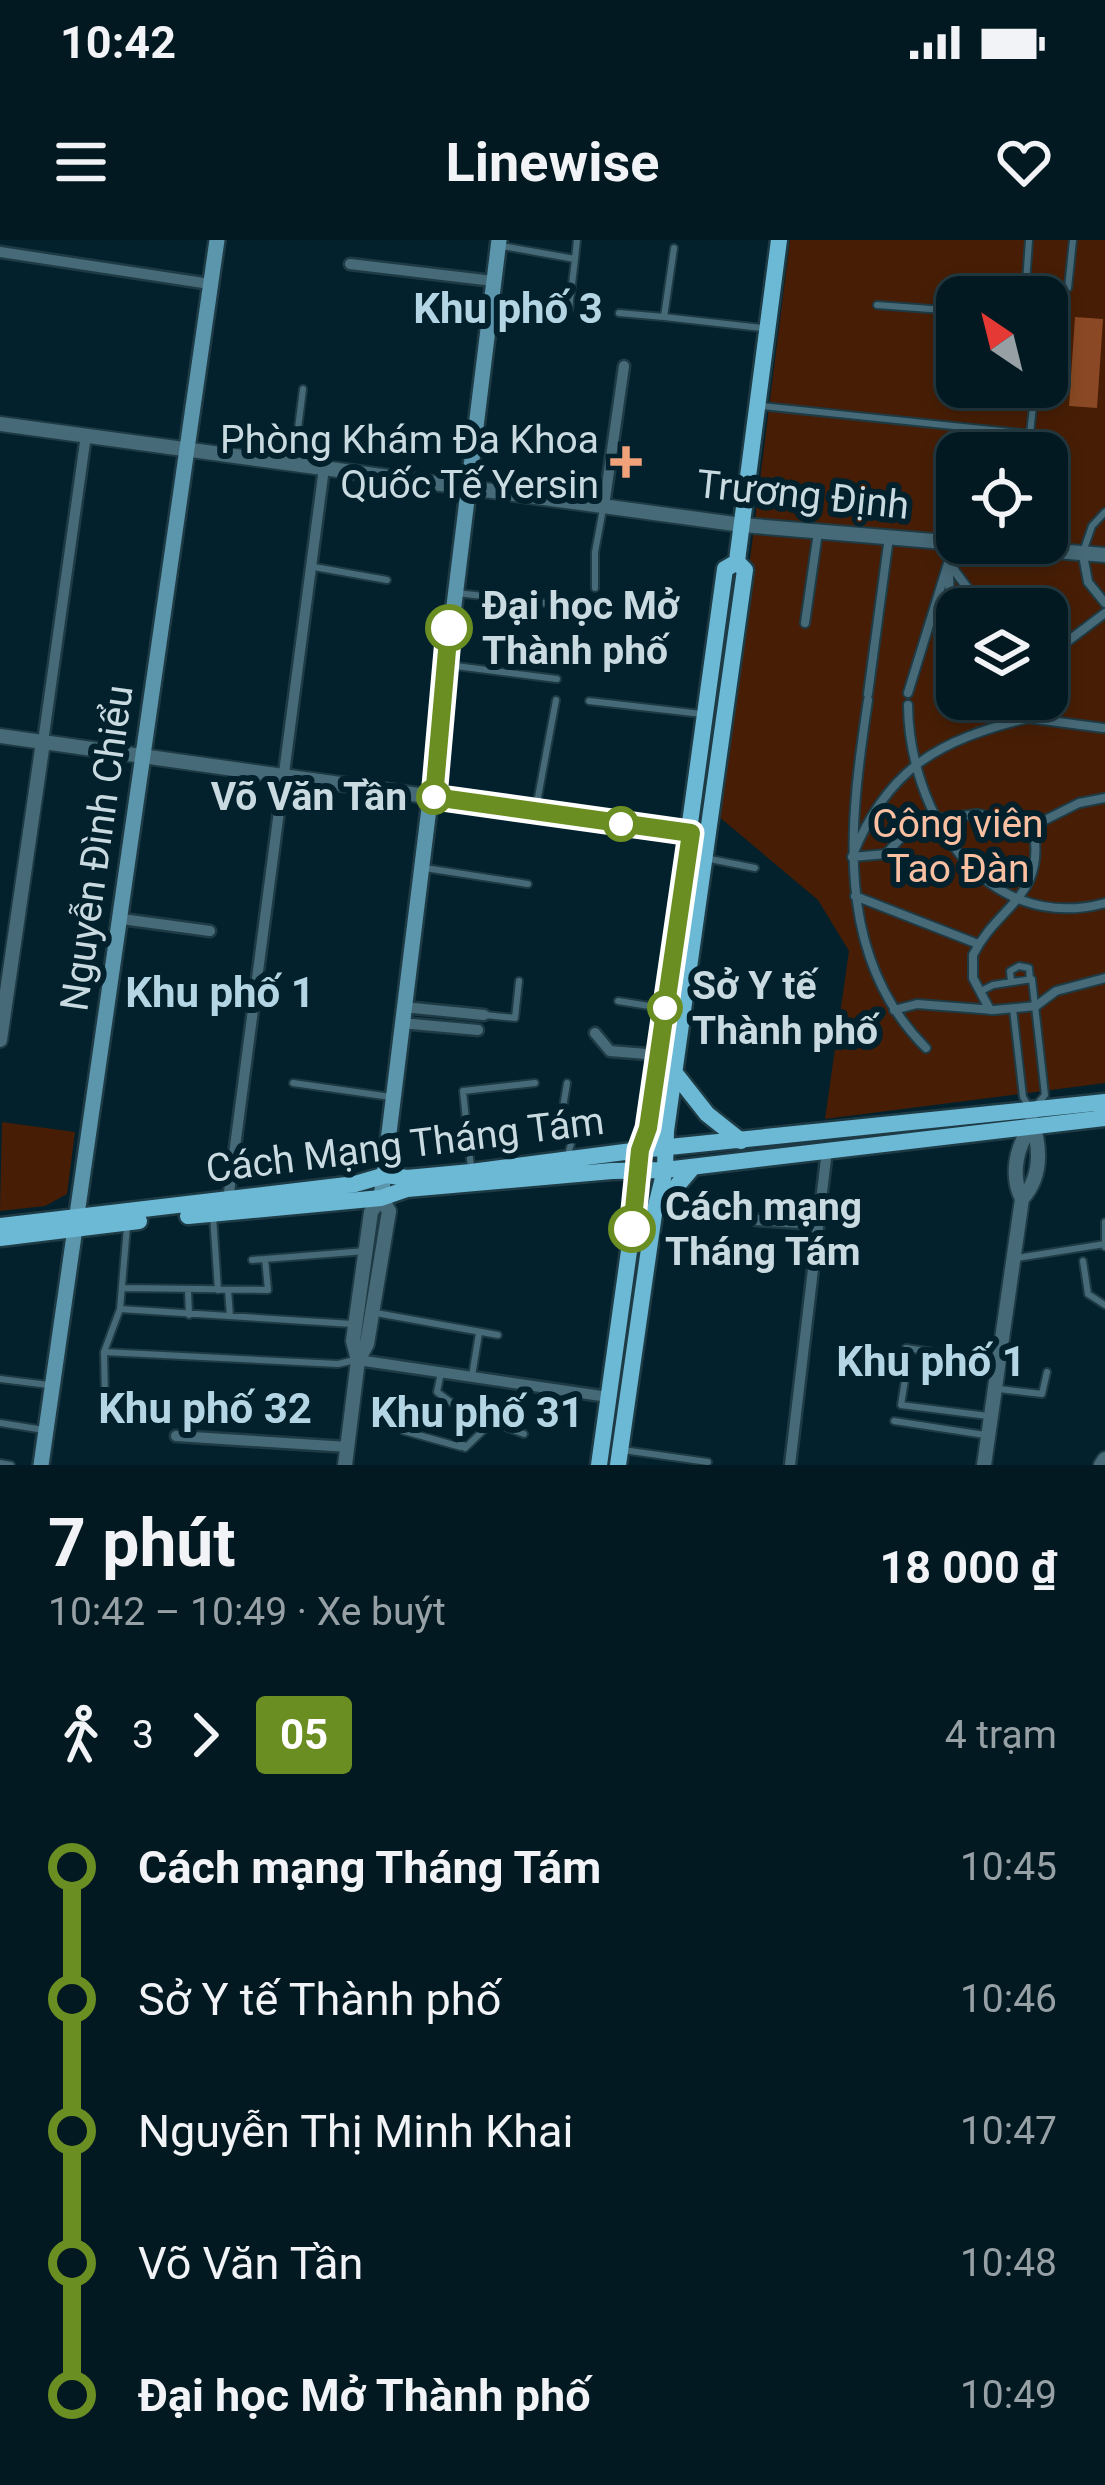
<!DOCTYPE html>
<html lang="vi">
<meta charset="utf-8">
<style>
:root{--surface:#021921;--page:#0c222a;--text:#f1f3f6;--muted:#96a0a5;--line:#23383f}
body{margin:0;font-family:Roboto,sans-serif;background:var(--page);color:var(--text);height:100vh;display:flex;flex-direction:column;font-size:45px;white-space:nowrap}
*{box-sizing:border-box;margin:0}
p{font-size:39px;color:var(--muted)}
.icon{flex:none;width:66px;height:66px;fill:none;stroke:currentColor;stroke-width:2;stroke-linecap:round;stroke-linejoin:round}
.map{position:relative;height:1225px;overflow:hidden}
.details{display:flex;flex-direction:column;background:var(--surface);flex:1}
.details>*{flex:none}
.badge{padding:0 24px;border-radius:9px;font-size:42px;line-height:78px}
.needle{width:78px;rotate:325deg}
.controls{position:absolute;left:936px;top:36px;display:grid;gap:24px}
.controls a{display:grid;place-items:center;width:132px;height:132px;border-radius:24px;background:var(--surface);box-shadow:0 6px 18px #0003,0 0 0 3px var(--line);font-size:60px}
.map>.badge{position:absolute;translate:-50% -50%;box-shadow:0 0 0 6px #fff}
.legs{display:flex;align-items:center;gap:18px;height:132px;padding:0 48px;font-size:39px}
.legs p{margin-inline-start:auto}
.headline{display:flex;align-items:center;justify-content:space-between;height:204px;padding:0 48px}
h1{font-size:66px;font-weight:700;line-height:90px}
ul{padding:0 48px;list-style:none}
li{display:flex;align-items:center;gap:42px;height:132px;font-size:45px}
li i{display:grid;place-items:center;width:18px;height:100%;margin:0 15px;background:currentColor}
li i::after{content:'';width:30px;height:30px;margin:-15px;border:9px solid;border-radius:50%;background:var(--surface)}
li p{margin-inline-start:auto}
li:first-child i{background:linear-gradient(#0000 50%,currentColor 0)}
li:last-child i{background:linear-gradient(currentColor 50%,#0000 0)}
.status{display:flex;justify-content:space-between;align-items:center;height:84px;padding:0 60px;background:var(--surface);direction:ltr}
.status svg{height:33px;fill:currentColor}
header{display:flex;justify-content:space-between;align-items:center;height:156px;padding:0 48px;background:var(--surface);font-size:54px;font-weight:700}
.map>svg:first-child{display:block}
.green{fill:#471e05;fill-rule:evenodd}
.water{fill:#8a4924}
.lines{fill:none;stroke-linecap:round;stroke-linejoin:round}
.service-casing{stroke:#1e3b45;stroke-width:10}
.pedestrian-casing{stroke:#1e3b45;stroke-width:12}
.minor-casing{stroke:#1e3b45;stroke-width:15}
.tertiary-casing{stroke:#1e3b45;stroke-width:18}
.secondary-casing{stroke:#1e3b45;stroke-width:20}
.primary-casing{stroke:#1e3b45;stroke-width:21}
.service{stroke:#476a78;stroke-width:6}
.pedestrian{stroke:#476a78;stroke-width:8}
.minor{stroke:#476a78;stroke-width:10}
.tertiary{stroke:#476a78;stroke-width:14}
.secondary{stroke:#5c96ad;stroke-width:15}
.primary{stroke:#6cb9d6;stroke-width:16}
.line-1-casing{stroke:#fff;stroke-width:27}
.line-1{stroke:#6b8e23;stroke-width:18}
.poi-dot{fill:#f0a27a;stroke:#02212c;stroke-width:4.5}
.stop-1-dot{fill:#fff;stroke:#6b8e23;stroke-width:6}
.labels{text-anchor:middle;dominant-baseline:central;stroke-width:12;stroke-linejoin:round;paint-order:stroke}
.poi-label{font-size:39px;fill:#c9dae1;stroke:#02212c;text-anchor:end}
.street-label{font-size:39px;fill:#c9dae1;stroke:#02212c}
.stop-label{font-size:39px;font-weight:bold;fill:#c9dae1;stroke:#02212c;text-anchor:start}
.park-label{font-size:39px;fill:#fbc0a2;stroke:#02212c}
.neighbourhood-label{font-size:42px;font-weight:bold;fill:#b4d6e4;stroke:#02212c}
</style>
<div class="status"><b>10:42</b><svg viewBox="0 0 49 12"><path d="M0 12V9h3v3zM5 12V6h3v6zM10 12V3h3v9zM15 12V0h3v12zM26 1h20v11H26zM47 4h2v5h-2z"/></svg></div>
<header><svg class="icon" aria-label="menu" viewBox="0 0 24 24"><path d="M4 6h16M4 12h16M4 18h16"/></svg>Linewise<svg class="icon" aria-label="heart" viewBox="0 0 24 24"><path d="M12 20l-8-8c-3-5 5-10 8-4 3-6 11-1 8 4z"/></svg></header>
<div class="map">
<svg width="1105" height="1225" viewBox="0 0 1105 1225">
<rect width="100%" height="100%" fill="#02212c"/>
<!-- green -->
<path class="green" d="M790 0H1105V843L825 879 849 711 818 660 711 570 749 327ZM957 57H1047V147H957ZM957 213H1047V303H957ZM957 369H1047V459H957Z
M2 882 75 892 67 954 45 966 0 971Z"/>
<!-- water -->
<path class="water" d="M1075 77 1103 79 1097 168 1069 166Z"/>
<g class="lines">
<defs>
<path id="service" d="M502 6 575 19 569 70
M575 19 577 0
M1025 57 1029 0
M1044 57 1068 48 1073 0
M877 65 957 71
M619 73 664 77 674 8
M664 77 762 88
M761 166 1030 194 1035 147
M294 220 303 149
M1084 309 1092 286 1105 272
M314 327 387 340
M595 348V312L603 269
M457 353 587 368
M448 425 557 439
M589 461 702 474
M536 568 556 460
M710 619 755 628
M425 628 528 644
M1011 742 1010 731 1019 726 1029 728 1030 740
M981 751 993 745 1032 739 1045 855 1037 864
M618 761 662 768
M1013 769 1023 857 1028 865
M485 775 515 778 519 741
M293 843 391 857
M567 918 576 886 561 880 567 843
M471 928 463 851 535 843
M213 976 218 1050
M1105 1004V982
M1017 1018 1105 1004V1007
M252 1020 265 1019
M1083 1021 1088 1054 1105 1065
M123 1048 268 1050 265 1019 366 1011
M188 1050 189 1075
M228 1050 230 1076
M120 1069 352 1084
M376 1073 498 1095
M906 1108 995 1121
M104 1112 338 1124 355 1120
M441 1132 437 1152 467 1174 456 1194 465 1208
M472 1136 479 1093
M0 1139 49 1145
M905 1140 901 1165 988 1176
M999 1149 1042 1154 1047 1132
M105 1157 104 1112 120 1069 127 987
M894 1181 985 1195
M0 1183 44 1190
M404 1191 461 1207
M465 1208 492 1182 524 1194
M623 1210 708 1222
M0 1223 11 1225"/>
<path id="pedestrian" d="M1083 315 1088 342 1105 363
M949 323 983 369
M949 335 951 392 957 414
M805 383 818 292
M1047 417 1105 373
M908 453 954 304
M868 454 889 297
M994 459 1028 478 1103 488
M1042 459 1049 481
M868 460C850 580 832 714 926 808
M908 465C909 569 982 696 1105 663
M1028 478C939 500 887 528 852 617L886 614 907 591 927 580 978 574 1033 586 1079 563 1105 558
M855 656 978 704
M894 770 917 764 994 770 1036 766 1056 751 1105 738
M990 770 973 738V715C999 663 1047 658 1033 586"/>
<path id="minor" d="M0 12 210 44
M350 24 493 41
M604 266 624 126
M43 502 86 195
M122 679 210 691
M403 767 484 775
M401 783 478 790
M595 793 610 811 659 815
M228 960 324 228
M756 980 818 984
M358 1120 608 1157
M176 1196 348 1207
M790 1225 827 910"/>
<path id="tertiary" d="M0 184 742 285 957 303
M960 303 1105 315
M0 496 433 557
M0 800 43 502
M1022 959C1042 937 1041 909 1032 881
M358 1120 367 1104 389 971 381 958
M345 1225 358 1120 353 1101 371 972 381 958
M984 1225 1022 959C1010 935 1016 905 1033 885
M1101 1225 1105 1219"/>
<path id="secondary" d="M433 557 698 595
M381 958 499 0
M41 1225 217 0"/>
<path id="primary" d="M674 832 707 874 741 901
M658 968 693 927
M188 976 381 958 407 949 612 931 665 930 1105 878
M0 986 355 944 386 935 407 938 471 932 640 910 1105 862
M0 998 139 981
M599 1225 638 947 640 910 648 888 725 329 737 322
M618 1225 654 974 665 930 666 891 745 330 737 322 738 313 779 0"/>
</defs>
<!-- service casing -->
<use href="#service" class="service-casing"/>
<!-- pedestrian casing -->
<use href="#pedestrian" class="pedestrian-casing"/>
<!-- minor casing -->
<use href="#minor" class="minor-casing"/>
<!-- tertiary casing -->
<use href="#tertiary" class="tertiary-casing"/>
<!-- secondary casing -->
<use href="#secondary" class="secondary-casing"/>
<!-- primary casing -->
<use href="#primary" class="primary-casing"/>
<!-- service -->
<use href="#service" class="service"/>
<!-- pedestrian -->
<use href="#pedestrian" class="pedestrian"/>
<!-- minor -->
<use href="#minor" class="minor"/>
<!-- tertiary -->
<use href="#tertiary" class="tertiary"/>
<!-- secondary -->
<use href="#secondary" class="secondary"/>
<!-- primary -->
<use href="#primary" class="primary"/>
</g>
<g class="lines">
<defs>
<path id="line-1" d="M449 388 434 557 691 593 648 888 640 910 632 989"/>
</defs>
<!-- line-1 casing -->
<use href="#line-1" class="line-1-casing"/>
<!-- line-1 -->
<use href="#line-1" class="line-1"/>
</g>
<!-- markers -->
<path class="poi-dot" d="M620 204h12v12h12v12h-12v12h-12v-12h-12v-12h12z"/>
<g class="stop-1-dot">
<circle cx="449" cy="388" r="21"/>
<circle cx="434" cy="557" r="15"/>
<circle cx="621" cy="584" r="15"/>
<circle cx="665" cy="768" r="15"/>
<circle cx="632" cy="989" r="21"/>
</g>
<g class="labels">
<!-- poi labels -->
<g class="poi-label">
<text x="599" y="200">Phòng Khám Đa Khoa<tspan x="599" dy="45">Quốc Tế Yersin</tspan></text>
</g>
<!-- street labels -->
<g class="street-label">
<text transform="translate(803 255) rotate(6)">Trương Định</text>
<text transform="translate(97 608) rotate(-82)">Nguyễn Đình Chiểu</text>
<text transform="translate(405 905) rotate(-7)">Cách Mạng Tháng Tám</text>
</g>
<!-- stop labels -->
<g class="stop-label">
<text x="482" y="366">Đại học Mở<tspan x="482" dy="45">Thành phố</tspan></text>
<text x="407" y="557" text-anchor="end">Võ Văn Tần</text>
<text x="692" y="746">Sở Y tế<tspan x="692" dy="45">Thành phố</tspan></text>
<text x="665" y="967">Cách mạng<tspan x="665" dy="45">Tháng Tám</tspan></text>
</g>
<!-- park labels -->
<g class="park-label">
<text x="958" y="584">Công viên<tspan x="958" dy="45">Tao Đàn</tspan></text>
</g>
<!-- neighbourhood labels -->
<g class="neighbourhood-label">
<text x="508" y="68">Khu phố 3</text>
<text x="220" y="752">Khu phố 1</text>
<text x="931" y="1121">Khu phố 1</text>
<text x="205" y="1168">Khu phố 32</text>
<text x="477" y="1172">Khu phố 31</text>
</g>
</g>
</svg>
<div class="controls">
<a><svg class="needle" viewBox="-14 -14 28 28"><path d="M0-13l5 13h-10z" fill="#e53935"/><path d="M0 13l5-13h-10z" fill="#96a0a5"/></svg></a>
<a><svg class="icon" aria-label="locate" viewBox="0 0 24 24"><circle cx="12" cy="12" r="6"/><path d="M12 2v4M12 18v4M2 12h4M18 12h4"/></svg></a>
<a><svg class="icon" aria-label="layers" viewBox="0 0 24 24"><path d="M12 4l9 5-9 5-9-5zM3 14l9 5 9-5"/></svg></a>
</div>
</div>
<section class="details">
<div class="headline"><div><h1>7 phút</h1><p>10:42 – 10:49 · Xe buýt</p></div><b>18 000 ₫</b></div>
<div class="legs"><svg class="icon" aria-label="walk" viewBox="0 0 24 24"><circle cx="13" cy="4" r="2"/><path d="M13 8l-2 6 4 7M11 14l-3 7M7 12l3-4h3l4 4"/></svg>3<svg class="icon" aria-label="forward" viewBox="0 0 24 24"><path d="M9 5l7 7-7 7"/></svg><b class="badge" style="background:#6b8e23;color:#fff">05</b><p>4 trạm</p></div>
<ul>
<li><i style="color:#6b8e23"></i><b>Cách mạng Tháng Tám</b><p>10:45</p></li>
<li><i style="color:#6b8e23"></i><span>Sở Y tế Thành phố</span><p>10:46</p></li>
<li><i style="color:#6b8e23"></i><span>Nguyễn Thị Minh Khai</span><p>10:47</p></li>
<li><i style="color:#6b8e23"></i><span>Võ Văn Tần</span><p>10:48</p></li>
<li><i style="color:#6b8e23"></i><b>Đại học Mở Thành phố</b><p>10:49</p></li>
</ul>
</section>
